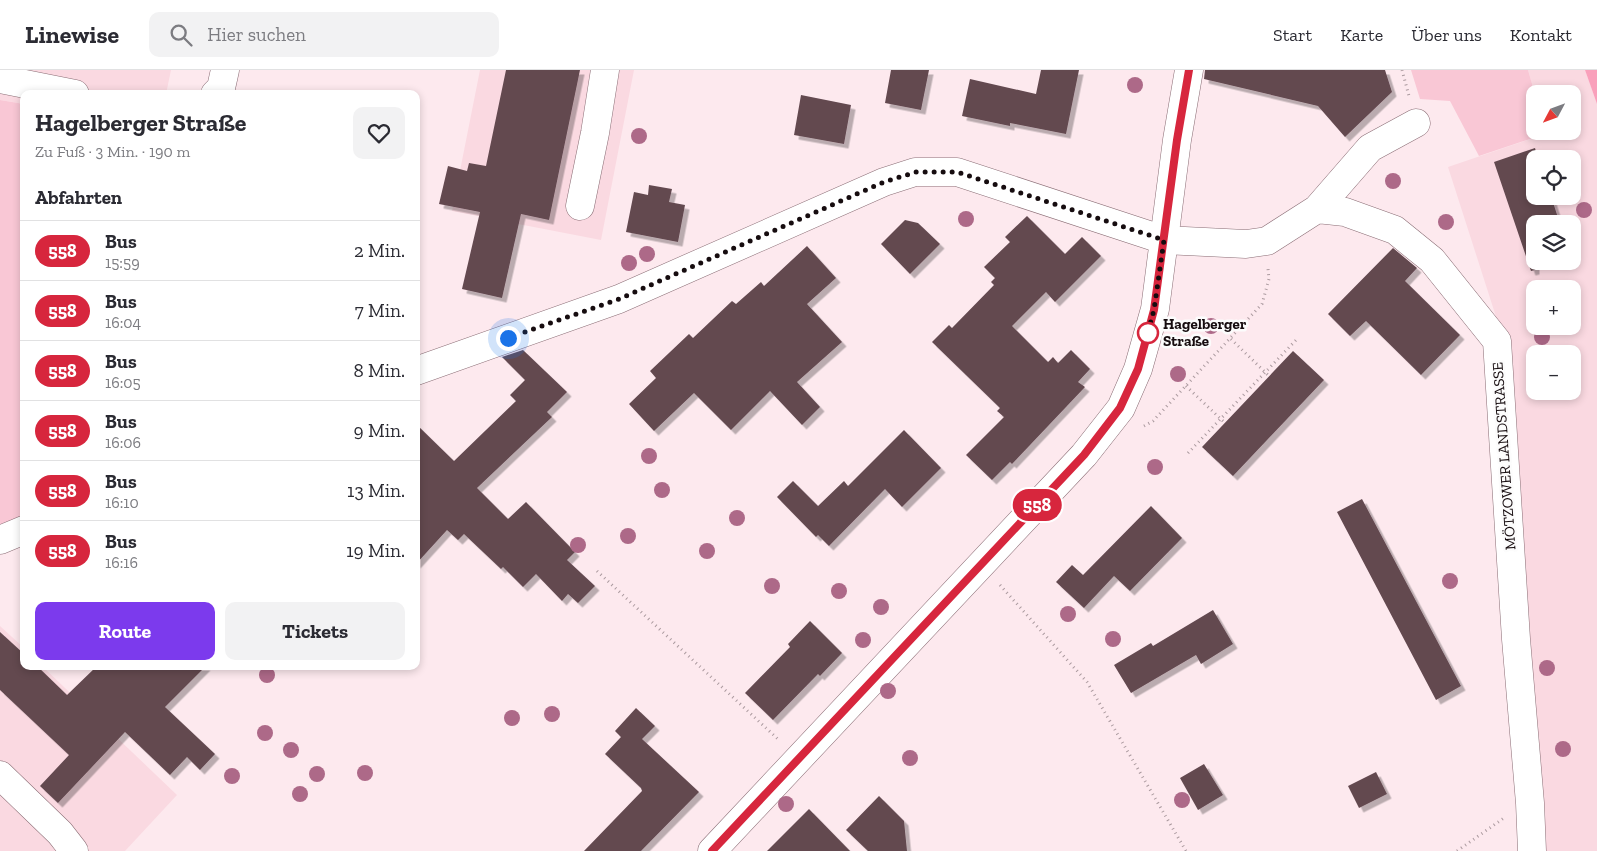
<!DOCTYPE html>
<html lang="de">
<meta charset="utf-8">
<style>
:root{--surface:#fff;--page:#f2f2f3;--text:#2b2b33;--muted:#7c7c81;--line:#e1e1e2;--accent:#7c3aed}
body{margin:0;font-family:"Zilla Slab",serif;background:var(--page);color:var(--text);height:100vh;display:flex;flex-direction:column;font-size:19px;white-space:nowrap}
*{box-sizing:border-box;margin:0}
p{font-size:16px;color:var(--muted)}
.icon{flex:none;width:28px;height:28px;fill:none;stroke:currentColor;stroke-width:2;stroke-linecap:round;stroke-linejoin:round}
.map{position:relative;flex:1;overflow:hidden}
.panel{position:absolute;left:20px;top:20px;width:400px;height:580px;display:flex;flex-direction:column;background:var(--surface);border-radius:10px;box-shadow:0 2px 8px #0003}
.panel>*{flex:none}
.badge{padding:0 10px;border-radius:16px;font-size:18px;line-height:32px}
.needle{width:32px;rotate:229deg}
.controls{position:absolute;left:1526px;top:15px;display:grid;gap:10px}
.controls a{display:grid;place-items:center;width:55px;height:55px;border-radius:10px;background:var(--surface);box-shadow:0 2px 8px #0003;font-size:25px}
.you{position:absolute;width:25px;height:25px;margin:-12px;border:4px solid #fff;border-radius:50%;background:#1a73e8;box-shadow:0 0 0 8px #1a73e833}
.map>.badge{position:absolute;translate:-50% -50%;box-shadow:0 0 0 2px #fff}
h2{padding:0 15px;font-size:19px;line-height:45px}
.round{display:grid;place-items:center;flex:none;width:52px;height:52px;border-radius:10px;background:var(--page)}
.headline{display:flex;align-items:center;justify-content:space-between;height:85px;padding:0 15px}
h1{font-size:24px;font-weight:700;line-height:38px}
.action{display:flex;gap:10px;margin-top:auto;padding:10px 15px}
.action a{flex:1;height:58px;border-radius:10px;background:var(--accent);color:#fff;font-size:20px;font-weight:700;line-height:58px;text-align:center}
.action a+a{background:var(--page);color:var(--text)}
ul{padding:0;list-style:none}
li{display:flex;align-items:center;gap:15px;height:60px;padding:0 15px;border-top:1px solid var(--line)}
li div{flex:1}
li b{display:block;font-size:19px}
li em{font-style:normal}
li .badge{min-width:55px;font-weight:700;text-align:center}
header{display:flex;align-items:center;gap:30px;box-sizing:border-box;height:70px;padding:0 25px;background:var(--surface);border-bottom:1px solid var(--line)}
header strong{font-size:24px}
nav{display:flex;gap:28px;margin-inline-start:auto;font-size:18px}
.search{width:350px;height:45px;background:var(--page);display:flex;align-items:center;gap:12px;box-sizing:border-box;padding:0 18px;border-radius:10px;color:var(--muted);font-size:19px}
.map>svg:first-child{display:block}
.built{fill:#fad9e1;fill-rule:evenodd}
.green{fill:#f9c7d5}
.water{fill:#f9a0bb}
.building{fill:#634950;filter:url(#shadow)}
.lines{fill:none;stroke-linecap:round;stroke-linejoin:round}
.minor-casing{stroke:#8a6d75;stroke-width:29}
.major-casing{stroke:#8a6d75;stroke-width:29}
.path{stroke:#ab9a9f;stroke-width:3;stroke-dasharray:1 4;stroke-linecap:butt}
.minor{stroke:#fff;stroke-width:28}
.major{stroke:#fff;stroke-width:28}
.tree{fill:#ad6988}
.line-casing{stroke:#fff;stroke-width:11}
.line{stroke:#d7263d;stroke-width:8}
.walk{stroke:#160c0f;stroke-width:5;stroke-dasharray:0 9}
.stop-dot{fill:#fff;stroke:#d7263d;stroke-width:2.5}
.labels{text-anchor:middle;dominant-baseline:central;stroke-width:5;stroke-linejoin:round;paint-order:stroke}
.stop-label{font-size:15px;font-weight:bold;fill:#160c0f;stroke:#fcfcfc;text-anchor:start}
.street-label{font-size:15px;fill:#160c0f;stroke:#fcfcfc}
</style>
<header>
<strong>Linewise</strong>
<div class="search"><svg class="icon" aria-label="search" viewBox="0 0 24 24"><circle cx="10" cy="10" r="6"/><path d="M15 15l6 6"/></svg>Hier suchen</div>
<nav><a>Start</a><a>Karte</a><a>Über uns</a><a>Kontakt</a></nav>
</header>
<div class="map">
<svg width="1597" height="781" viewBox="0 0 1597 781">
<defs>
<filter id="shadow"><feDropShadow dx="4.5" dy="4.5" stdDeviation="0" flood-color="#0004"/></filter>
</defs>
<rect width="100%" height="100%" fill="#fde9ee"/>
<!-- built -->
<path class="built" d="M0 0H171L166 24H24V34L0 30Z
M480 0H634L601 170 452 141Z
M1528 0H1585L1597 34V781H1521L1507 281 1448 97 1548 63V61H1572V24H1535ZM1535 89H1572V126H1535ZM1535 154H1572V191H1535ZM1535 219H1572V256H1535ZM1535 284H1572V321H1535Z
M0 556 24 578V596H42L177 725 125 781H0Z"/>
<!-- green -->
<path class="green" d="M1411 0H1528L1535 24V61H1548V63L1479 86 1450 31 1420 29Z
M0 30 24 34V450L0 459Z"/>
<!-- water -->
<path class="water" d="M1585 0H1597V34Z"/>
<!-- building -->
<path class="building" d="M506 0H580L549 150 521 144 502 228 462 219 480 142 439 134 448 96 467 101 469 93 486 96Z
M891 0H929L921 40 885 33Z
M1041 0H1079L1066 64 1010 53V56L962 46 970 9 1036 24Z
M1205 0H1385L1392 22 1345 67 1318 36 1204 9Z
M801 25 851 35 844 74 794 65Z
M1535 78 1538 89H1535V126H1551L1560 154H1535V200L1531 201 1494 92Z
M649 115 672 119 669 132 685 135 678 172 626 162 634 122 648 125Z
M1027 146 1065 184 1082 167 1101 186 1055 232 1046 222 1012 256 1048 292 1053 287 1058 293 1071 280 1090 299 1078 312 1085 317 1012 394 1010 392 992 410 966 385 1004 347 997 341 1000 338 932 272 949 255 952 258 994 215 991 212 995 208 984 197 1010 172 1005 167Z
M905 150 918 153 940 174 910 204 881 174Z
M807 176 836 208 807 234 842 272 797 312 820 337 802 355 770 321 731 360 694 323 654 361 629 334 656 308 650 301 689 264 693 268 732 231 736 234 761 212 764 216Z
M1393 178 1417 198 1405 211 1460 265 1421 305 1366 251 1350 266 1328 244Z
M523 280 567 322 547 342 552 347 477 418 508 449 526 432 575 482 567 490 595 516 578 533 568 524 562 531 536 504 523 517 503 497 501 499 464 464 458 470 447 460 416 494V354L454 391 516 331 510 325 525 310 502 287Z
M1293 281 1324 310 1233 406 1202 377Z
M904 360 941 398 902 437 885 419 829 476 818 465 816 467 777 427 793 411 818 436 844 411 848 416Z
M1362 429 1461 616 1436 630 1337 442Z
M1151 436 1182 468 1130 521 1114 506 1084 538 1056 512 1072 495 1083 505Z
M1213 540 1233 574 1201 594 1196 585 1131 623 1114 595 1151 573 1153 576Z
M810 551 842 583 820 606 818 604 773 650 745 623 790 577 788 574Z
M0 562 24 584V596H37L67 625 97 596H206L165 637 215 684 200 700 187 687 170 705 125 662 58 733 40 716 69 685 0 620Z
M636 638 655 656 642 669 699 722 641 781H584L642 721 641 718 605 684 621 667 615 661Z
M1204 694 1223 725 1198 740 1180 708Z
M1376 702 1387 724 1359 738 1348 716Z
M879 726 904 751 907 781H868L846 760Z
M809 739 850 781H767Z"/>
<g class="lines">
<defs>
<path id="minor" d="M0 9 75 24
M215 24 221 18 225 0
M580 136 595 63 605 0
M1317 139 1345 142 1395 160 1432 190 1497 271 1516 569 1530 733 1532 781
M416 301 619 229 884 112 915 102H957L1164 170 1246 174 1267 171 1317 139 1370 78 1416 53
M0 470 24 460
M0 705 60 763 74 781"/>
<path id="major" d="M712 781 1084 385 1121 338 1138 299 1155 239 1177 70 1189 0"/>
</defs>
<!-- minor casing -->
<use href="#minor" class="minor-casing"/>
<!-- major casing -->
<use href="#major" class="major-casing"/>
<!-- path -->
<path class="path" d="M1402 0 1409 26
M1231 269 1269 306
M1186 316 1225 353
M1144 356 1153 351 1262 234 1269 209 1268 199
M1188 383 1298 268
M597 501 780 671
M1000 515 1087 612 1186 781
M1457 781 1504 748"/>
<!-- minor -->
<use href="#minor" class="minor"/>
<!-- major -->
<use href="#major" class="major"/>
</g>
<!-- trees -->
<g class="tree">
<circle cx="1135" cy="15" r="8"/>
<circle cx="639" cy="66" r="8"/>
<circle cx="1393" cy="111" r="8"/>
<circle cx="1584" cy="140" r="8"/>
<circle cx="966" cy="149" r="8"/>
<circle cx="1446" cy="152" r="8"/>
<circle cx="647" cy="184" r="8"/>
<circle cx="629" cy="193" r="8"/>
<circle cx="1211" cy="256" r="8"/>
<circle cx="1542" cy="267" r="8"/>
<circle cx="1178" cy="304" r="8"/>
<circle cx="649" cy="386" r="8"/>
<circle cx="1155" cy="397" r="8"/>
<circle cx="662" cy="420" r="8"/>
<circle cx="737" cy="448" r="8"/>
<circle cx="628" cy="466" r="8"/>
<circle cx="578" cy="475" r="8"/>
<circle cx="707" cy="481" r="8"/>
<circle cx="1450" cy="511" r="8"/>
<circle cx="772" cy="516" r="8"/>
<circle cx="839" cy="521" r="8"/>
<circle cx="881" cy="537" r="8"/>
<circle cx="1068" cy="544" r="8"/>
<circle cx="1113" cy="569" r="8"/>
<circle cx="863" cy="570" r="8"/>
<circle cx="1547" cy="598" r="8"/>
<circle cx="267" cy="605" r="8"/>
<circle cx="888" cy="621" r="8"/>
<circle cx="552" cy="644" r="8"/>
<circle cx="512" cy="648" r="8"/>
<circle cx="265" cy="663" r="8"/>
<circle cx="1563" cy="679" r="8"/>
<circle cx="291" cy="680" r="8"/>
<circle cx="910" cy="688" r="8"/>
<circle cx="365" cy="703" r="8"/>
<circle cx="317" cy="704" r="8"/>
<circle cx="232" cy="706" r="8"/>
<circle cx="300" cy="724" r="8"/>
<circle cx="1182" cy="730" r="8"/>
<circle cx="786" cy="734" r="8"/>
</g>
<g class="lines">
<defs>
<path id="line" d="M712 781 1084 385 1120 338 1138 299 1154 240 1177 70 1189 0"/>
</defs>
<!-- line casing -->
<use href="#line" class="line-casing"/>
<!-- line -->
<use href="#line" class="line"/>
<!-- walk -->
<path class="walk" d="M508 268 619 229 884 112 916 102H957L1164 170 1154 240 1146 269 1148 263"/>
</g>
<!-- markers -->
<circle class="stop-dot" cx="1148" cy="263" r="10"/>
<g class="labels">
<!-- stop labels -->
<g class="stop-label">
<text x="1163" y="254">Hagelberger<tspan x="1163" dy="17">Straße</tspan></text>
</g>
<!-- street labels -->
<g class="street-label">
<text transform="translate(1504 386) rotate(-94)">MÖTZOWER LANDSTRASSE</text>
</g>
</g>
</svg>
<div class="controls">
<a><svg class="needle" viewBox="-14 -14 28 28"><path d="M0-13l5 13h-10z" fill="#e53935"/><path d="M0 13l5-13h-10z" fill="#7c7c81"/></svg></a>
<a><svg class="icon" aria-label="locate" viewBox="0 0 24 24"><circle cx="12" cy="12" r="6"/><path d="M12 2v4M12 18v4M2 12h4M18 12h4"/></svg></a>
<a><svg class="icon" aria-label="layers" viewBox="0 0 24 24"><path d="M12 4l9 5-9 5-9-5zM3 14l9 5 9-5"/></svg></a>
<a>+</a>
<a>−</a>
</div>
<div class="you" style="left:508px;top:268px"></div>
<b class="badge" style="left:1037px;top:435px;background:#d7263d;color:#fff">558</b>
<section class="panel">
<div class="headline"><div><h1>Hagelberger Straße</h1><p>Zu Fuß · 3 Min. · 190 m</p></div><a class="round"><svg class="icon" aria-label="heart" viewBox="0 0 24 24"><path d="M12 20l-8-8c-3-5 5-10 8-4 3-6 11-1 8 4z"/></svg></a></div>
<h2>Abfahrten</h2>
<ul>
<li><span class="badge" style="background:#d7263d;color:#fff">558</span><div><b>Bus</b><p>15:59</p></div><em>2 Min.</em></li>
<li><span class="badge" style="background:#d7263d;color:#fff">558</span><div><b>Bus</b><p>16:04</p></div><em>7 Min.</em></li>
<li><span class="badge" style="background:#d7263d;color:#fff">558</span><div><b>Bus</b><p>16:05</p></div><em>8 Min.</em></li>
<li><span class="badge" style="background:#d7263d;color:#fff">558</span><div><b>Bus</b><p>16:06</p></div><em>9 Min.</em></li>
<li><span class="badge" style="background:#d7263d;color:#fff">558</span><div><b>Bus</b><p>16:10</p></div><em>13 Min.</em></li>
<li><span class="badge" style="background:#d7263d;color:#fff">558</span><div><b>Bus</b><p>16:16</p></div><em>19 Min.</em></li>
</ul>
<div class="action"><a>Route</a><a>Tickets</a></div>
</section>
</div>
